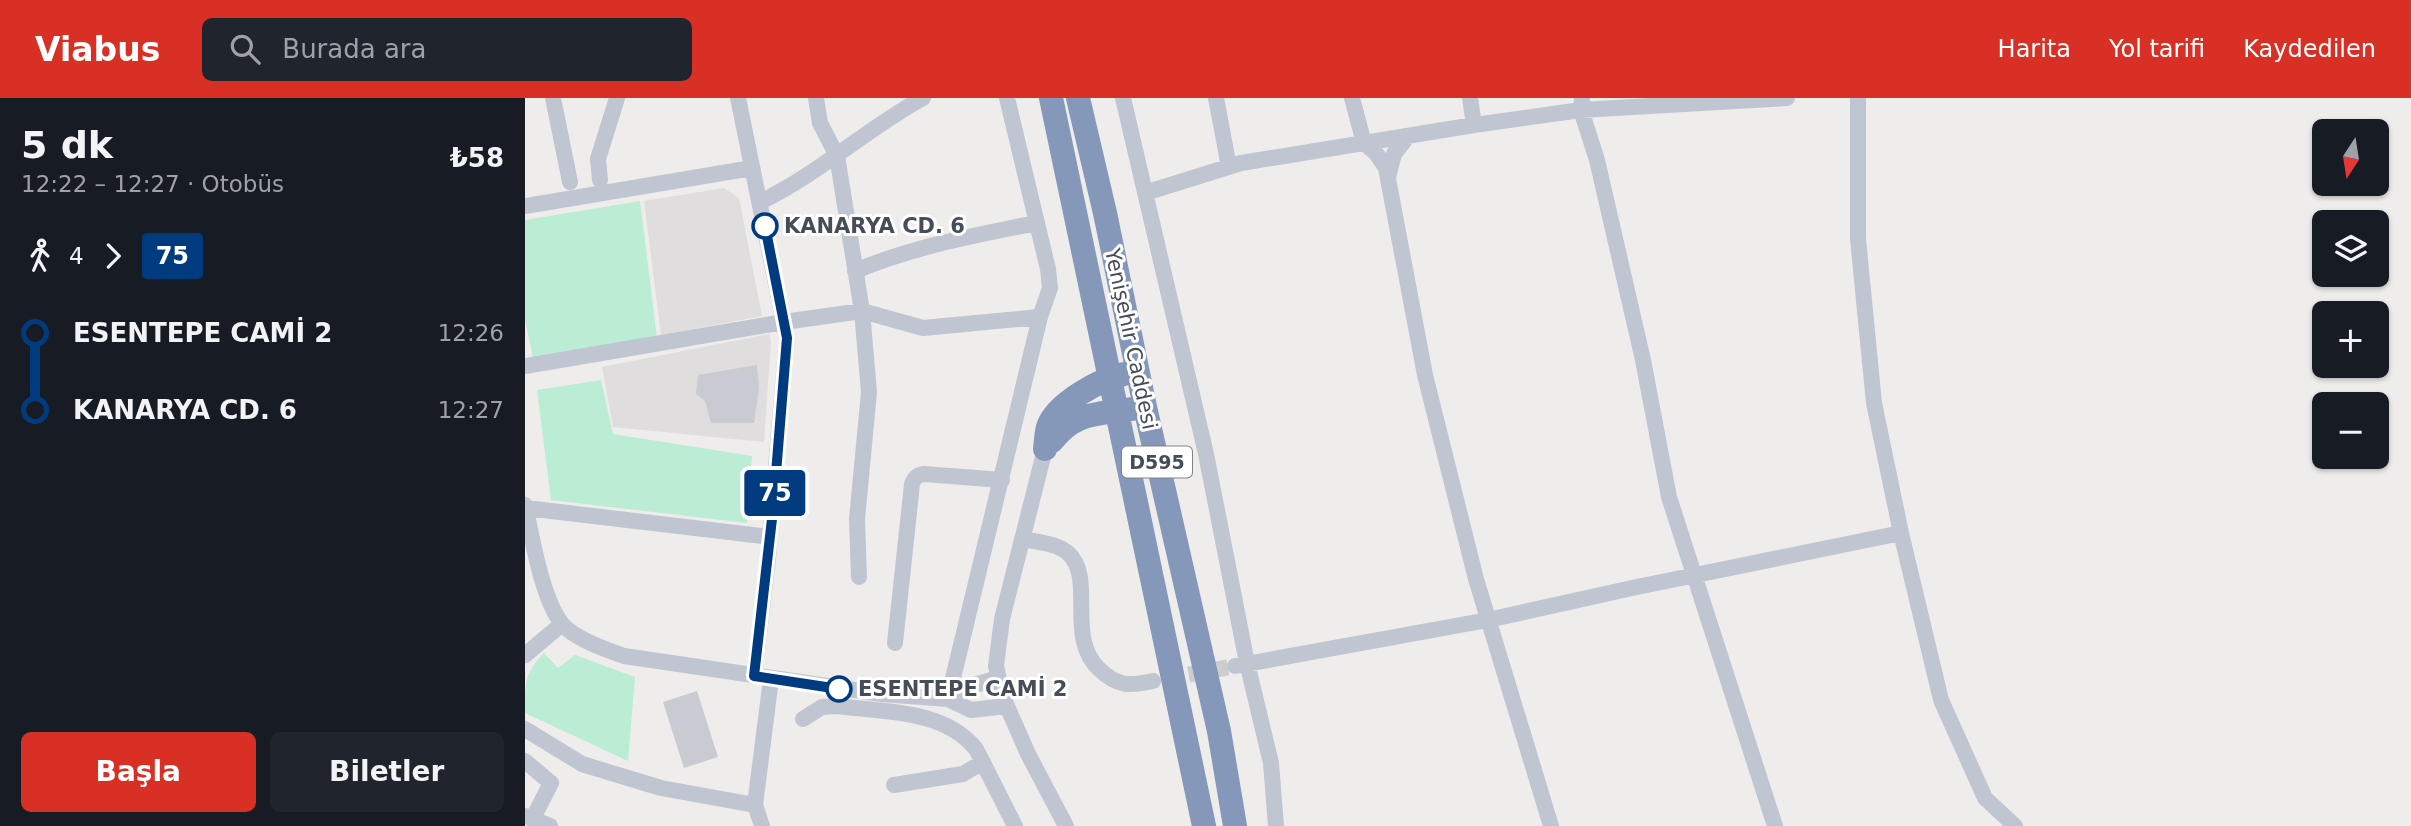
<!DOCTYPE html>
<html lang="tr">
<meta charset="utf-8">
<style>
:root{--surface:#171b24;--page:#20242c;--text:#f1f3f6;--muted:#9ea1a6;--accent:#d93025}
body{margin:0;font-family:"DejaVu Sans",sans-serif;background:var(--page);color:var(--text);height:100vh;display:flex;flex-direction:column;font-size:26px;white-space:nowrap}
*{box-sizing:border-box;margin:0}
p{font-size:23px;color:var(--muted)}
.icon{flex:none;width:38px;height:38px;fill:none;stroke:currentColor;stroke-width:2;stroke-linecap:round;stroke-linejoin:round}
.map{position:relative;flex:1;overflow:hidden}
.side{display:flex;flex-direction:column;background:var(--surface);width:525px}
.side>*{flex:none}
.badge{padding:0 14px;border-radius:5px;font-size:24px;line-height:46px}
.needle{width:46px;rotate:192deg}
.buttons{position:absolute;left:1787px;top:21px;display:grid;gap:14px}
.buttons a{display:grid;place-items:center;width:77px;height:77px;border-radius:10px;background:var(--surface);box-shadow:0 2px 5px #0004;font-size:35px}
.map>.badge{position:absolute;translate:-50% -50%;box-shadow:0 0 0 4px #fff}
.legs{display:flex;align-items:center;gap:10px;height:77px;padding:0 21px;font-size:23px}
.legs p{margin-inline-start:auto}
.headline{display:flex;align-items:center;justify-content:space-between;height:119px;padding:0 21px}
h1{font-size:38px;font-weight:800;line-height:52px}
.action{display:flex;gap:14px;margin-top:auto;padding:14px 21px}
.action a{flex:1;height:80px;border-radius:10px;background:var(--accent);color:#fff;font-size:28px;font-weight:800;line-height:80px;text-align:center}
.action a+a{background:var(--page);color:var(--text)}
ul{padding:0 21px;list-style:none}
li{display:flex;align-items:center;gap:24px;height:77px;font-size:26px}
li i{display:grid;place-items:center;width:10px;height:100%;margin:0 9px;background:currentColor}
li i::after{content:'';width:18px;height:18px;margin:-9px;border:5px solid;border-radius:50%;background:var(--surface)}
li p{margin-inline-start:auto}
li:first-child i{background:linear-gradient(#0000 50%,currentColor 0)}
li:last-child i{background:linear-gradient(currentColor 50%,#0000 0)}
header{display:flex;align-items:center;gap:42px;box-sizing:border-box;height:98px;padding:0 35px;background:var(--accent);color:#fff}
header strong{font-size:33px}
nav{display:flex;gap:38px;margin-inline-start:auto;font-size:24px}
.search{width:490px;height:63px;background:var(--page);display:flex;align-items:center;gap:18px;box-sizing:border-box;padding:0 24px;border-radius:10px;color:var(--muted);font-size:26px}
main{display:flex;flex:1;min-height:0}
.map>svg:first-child{display:block}
.education{fill:#e0ddde}
.green{fill:#bbecd4}
.building{fill:#c9cad2}
.lines{fill:none;stroke-linecap:round;stroke-linejoin:round}
.minor-tunnel{stroke:#cdcccf;stroke-width:16;stroke-dasharray:16 8;stroke-linecap:butt}
.minor{stroke:#c0c6d1;stroke-width:16}
.highway{stroke:#8598ba;stroke-width:24}
.line-1-casing{stroke:#fff;stroke-width:16}
.line-1{stroke:#003b80;stroke-width:10}
.stop-1-dot{fill:#fff;stroke:#003b80;stroke-width:3.5}
.labels{text-anchor:middle;dominant-baseline:central;stroke-width:6;stroke-linejoin:round;paint-order:stroke}
.shield{fill:#fff;stroke:#7d828b;stroke-width:2}
.shield-label{font-size:19px;font-weight:bold;fill:#454d59}
.stop-label{font-size:21px;font-weight:bold;fill:#454d59;stroke:#fff;text-anchor:start}
.street-label{font-size:21px;fill:#454d59;stroke:#fff}
</style>
<header>
<strong>Viabus</strong>
<div class="search"><svg class="icon" aria-label="search" viewBox="0 0 24 24"><circle cx="10" cy="10" r="6"/><path d="M15 15l6 6"/></svg>Burada ara</div>
<nav><a>Harita</a><a>Yol tarifi</a><a>Kaydedilen</a></nav>
</header>
<main>
<section class="side">
<div class="headline"><div><h1>5 dk</h1><p>12:22 – 12:27 · Otobüs</p></div><b>₺58</b></div>
<div class="legs"><svg class="icon" aria-label="walk" viewBox="0 0 24 24"><circle cx="13" cy="4" r="2"/><path d="M13 8l-2 6 4 7M11 14l-3 7M7 12l3-4h3l4 4"/></svg>4<svg class="icon" aria-label="forward" viewBox="0 0 24 24"><path d="M9 5l7 7-7 7"/></svg><b class="badge" style="background:#003b80;color:#fff">75</b></div>
<ul>
<li><i style="color:#003b80"></i><b>ESENTEPE CAMİ 2</b><p>12:26</p></li>
<li><i style="color:#003b80"></i><b>KANARYA CD. 6</b><p>12:27</p></li>
</ul>
<div class="action"><a>Başla</a><a>Biletler</a></div>
</section>
<div class="map">
<svg width="1886" height="728" viewBox="0 0 1886 728">
<rect width="100%" height="100%" fill="#efecec"/>
<!-- education -->
<path class="education" d="M199 90 214 100 237 218 136 237 119 103Z
M244 236 246 243 239 344 88 329 77 269Z"/>
<!-- green -->
<path class="green" d="M115 103 132 240 8 260 0 221V122Z
M76 282 88 336 227 358 222 425 26 402 12 292Z
M19 555 33 570 50 557 110 579 103 663 0 615C0 584 0 575 19 555Z"/>
<!-- building -->
<path class="building" d="M232 267 234 290 229 325H186L180 303 171 296 173 277Z
M172 593 193 659 159 670 138 604Z"/>
<g class="lines">
<!-- minor-tunnel -->
<path class="minor-tunnel" d="M640 581 710 568"/>
<!-- minor -->
<path class="minor" d="M28 0 45 84
M213 0 262 240 243 461 229 578
M291 0 295 25 312 58 337 213 344 294 332 421 334 479
M598 0 681 356 722 565 746 665 751 728
M691 0 704 69
M827 0 839 45 851 55 861 70 900 277 951 481 1026 728
M945 0 949 27
M1057 0 1056 12 1072 62 1118 262 1144 399 1250 728
M1333 0V141L1349 305 1376 435 1416 602 1460 700 1490 728
M863 79 869 56 883 38
M75 82 73 61 92 0
M620 95 716 65 949 27 1056 12 1262 0
M235 104C294 76 341 31 398 0
M0 108 227 70
M330 173C388 149 450 137 511 125
M0 268 259 224 337 213 398 230 515 219
M520 351 477 521 471 568 478 599 503 656 541 728
M0 407C7 439 17 501 37 526 50 541 80 551 99 558L357 596 423 601 446 612 481 608
M1 410 245 439
M497 441C511 444 532 445 543 455 571 480 540 539 574 571 593 589 604 588 628 583
M370 545 387 386C390 379 392 377 399 376L477 382
M0 557 37 526
M710 568 963 522 1107 490 1376 435
M423 601 515 219 525 190 523 171 482 0
M423 601 443 589 473 580
M278 621 297 609 311 608C358 614 419 611 451 651L490 728
M0 631 57 666 136 690 230 707
M0 663 26 685 8 720
M369 687 438 676 458 664
M0 718 25 728
M237 728 230 707 246 581"/>
<!-- highway -->
<path class="highway" d="M526 0 679 728
M553 0 580 115 620 309 694 633 710 728
M527 343C551 313 571 317 607 311
M520 351C521 344 521 336 523 329 531 305 576 281 599 276"/>
</g>
<g class="lines">
<defs>
<path id="line-1" d="M240 128 262 240 248 412 229 578 314 591"/>
</defs>
<!-- line-1 casing -->
<use href="#line-1" class="line-1-casing"/>
<!-- line-1 -->
<use href="#line-1" class="line-1"/>
</g>
<!-- markers -->
<g class="stop-1-dot">
<circle cx="240" cy="128" r="12"/>
<circle cx="314" cy="591" r="12"/>
</g>
<g class="labels">
<!-- shield labels -->
<rect class="shield" x="597" y="348.5" width="70" height="31" rx="5"/>
<g class="shield-label">
<text x="632" y="364">D595</text>
</g>
<!-- stop labels -->
<g class="stop-label">
<text x="259" y="128">KANARYA CD. 6</text>
<text x="333" y="591">ESENTEPE CAMİ 2</text>
</g>
<!-- street labels -->
<g class="street-label">
<text transform="translate(606 241) rotate(78)">Yenişehir Caddesi</text>
</g>
</g>
</svg>
<div class="buttons">
<a><svg class="needle" viewBox="-14 -14 28 28"><path d="M0-13l5 13h-10z" fill="#e53935"/><path d="M0 13l5-13h-10z" fill="#9ea1a6"/></svg></a>
<a><svg class="icon" aria-label="layers" viewBox="0 0 24 24"><path d="M12 4l9 5-9 5-9-5zM3 14l9 5 9-5"/></svg></a>
<a>+</a>
<a>−</a>
</div>
<b class="badge" style="left:250px;top:395px;background:#003b80;color:#fff">75</b>
</div>
</main>
